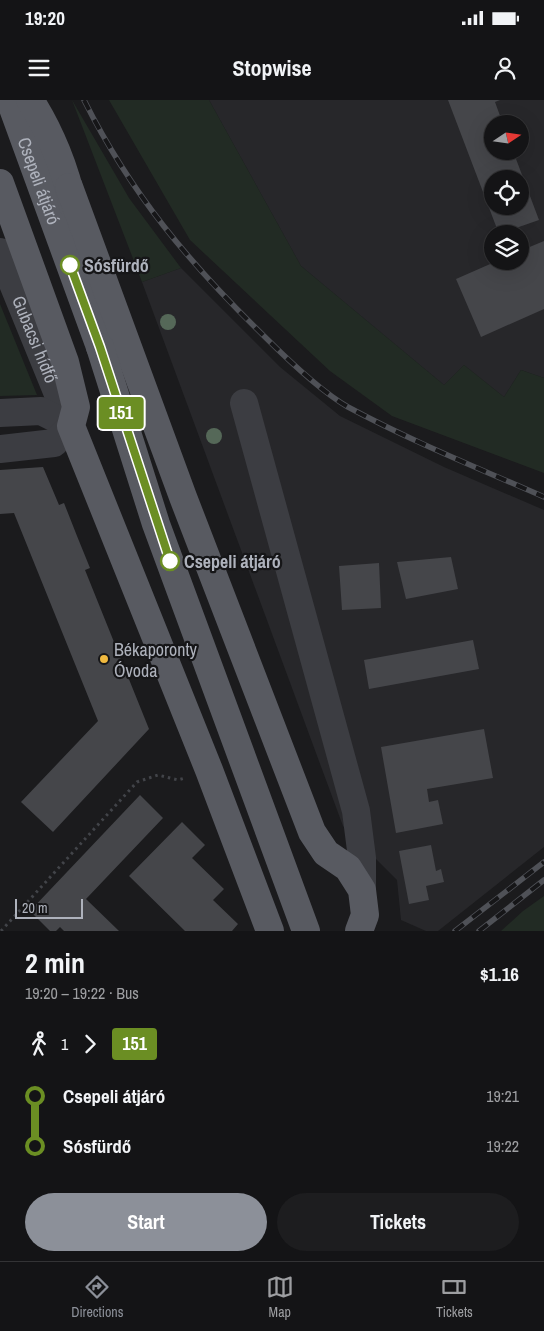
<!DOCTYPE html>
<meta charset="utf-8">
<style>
:root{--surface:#141416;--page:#1d1d1f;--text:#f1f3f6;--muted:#9d9ea1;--line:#333335;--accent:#8c9099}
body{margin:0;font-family:"Archivo Narrow",sans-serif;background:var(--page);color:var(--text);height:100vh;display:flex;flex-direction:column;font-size:19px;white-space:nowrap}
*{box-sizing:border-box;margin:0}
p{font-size:16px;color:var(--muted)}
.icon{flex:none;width:28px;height:28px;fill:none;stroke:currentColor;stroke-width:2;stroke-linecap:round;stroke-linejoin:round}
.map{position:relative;height:831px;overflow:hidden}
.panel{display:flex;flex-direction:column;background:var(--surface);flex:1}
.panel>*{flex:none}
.badge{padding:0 10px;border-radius:4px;font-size:18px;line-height:32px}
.needle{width:32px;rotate:77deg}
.controls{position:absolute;left:484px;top:15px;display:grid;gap:10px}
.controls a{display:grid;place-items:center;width:45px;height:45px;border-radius:50%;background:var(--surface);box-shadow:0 5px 20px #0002,0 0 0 1px var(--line);font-size:25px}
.scale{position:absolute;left:15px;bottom:12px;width:68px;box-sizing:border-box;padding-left:5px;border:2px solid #aeb2bc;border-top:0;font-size:14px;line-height:18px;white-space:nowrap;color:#aeb2bc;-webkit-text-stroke:4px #161618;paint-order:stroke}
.map>.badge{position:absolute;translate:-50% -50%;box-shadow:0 0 0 2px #fff}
.legs{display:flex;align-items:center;gap:8px;height:55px;padding:0 25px;font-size:16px}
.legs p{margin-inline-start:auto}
.summary{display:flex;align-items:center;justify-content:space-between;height:85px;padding:0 25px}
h1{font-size:28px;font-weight:700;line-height:38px}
.cta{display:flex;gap:10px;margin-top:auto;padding:10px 25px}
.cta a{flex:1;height:58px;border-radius:30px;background:var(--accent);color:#fff;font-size:20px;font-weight:700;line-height:58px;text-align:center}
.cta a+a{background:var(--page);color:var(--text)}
ul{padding:0 25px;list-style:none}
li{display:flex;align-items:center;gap:18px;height:50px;font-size:19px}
li i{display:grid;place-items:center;width:8px;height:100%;margin:0 6px;background:currentColor}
li i::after{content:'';width:12px;height:12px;margin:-6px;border:4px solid;border-radius:50%;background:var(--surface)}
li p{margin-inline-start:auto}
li:first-child i{background:linear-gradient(#0000 50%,currentColor 0)}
li:last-child i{background:linear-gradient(currentColor 50%,#0000 0)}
.status{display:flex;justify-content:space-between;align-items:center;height:35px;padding:0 25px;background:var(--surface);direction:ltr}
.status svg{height:14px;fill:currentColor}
header{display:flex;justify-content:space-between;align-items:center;height:65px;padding:0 25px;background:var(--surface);font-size:22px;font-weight:700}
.tabs{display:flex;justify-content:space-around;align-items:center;height:70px;border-top:1px solid var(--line);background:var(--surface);font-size:14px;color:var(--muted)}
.tabs a{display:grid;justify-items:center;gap:2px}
.tabs .active{color:var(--accent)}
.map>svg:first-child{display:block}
.built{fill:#27272a;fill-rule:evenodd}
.green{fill:#222b24}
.building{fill:#45464a;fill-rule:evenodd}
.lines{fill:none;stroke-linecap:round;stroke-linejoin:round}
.path{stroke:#424449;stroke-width:3;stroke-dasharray:2.5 4;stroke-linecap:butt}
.minor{stroke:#3c3d42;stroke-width:28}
.major{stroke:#585a61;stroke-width:28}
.rail-casing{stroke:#4f5157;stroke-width:5.5}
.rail{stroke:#161618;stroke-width:4;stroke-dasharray:11;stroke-linecap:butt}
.major-bridge{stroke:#585a61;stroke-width:28}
.tree{fill:#556858}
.line-1-casing{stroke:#fff;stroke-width:11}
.line-1{stroke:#6b8e23;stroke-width:8}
.stop-1-dot{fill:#fff;stroke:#6b8e23;stroke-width:2.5}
.poi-dot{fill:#f0b93f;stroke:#161618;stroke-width:2}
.labels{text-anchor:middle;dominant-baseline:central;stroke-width:4.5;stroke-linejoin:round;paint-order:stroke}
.street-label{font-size:18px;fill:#aeb2bc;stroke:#161618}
.stop-label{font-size:18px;font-weight:bold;fill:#aeb2bc;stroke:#161618;text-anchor:start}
.poi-label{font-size:18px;fill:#aeb2bc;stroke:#161618;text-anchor:start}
</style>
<div class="status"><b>19:20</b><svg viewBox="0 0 49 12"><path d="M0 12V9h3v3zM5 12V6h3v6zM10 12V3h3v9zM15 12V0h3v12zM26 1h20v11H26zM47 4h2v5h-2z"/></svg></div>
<header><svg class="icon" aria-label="menu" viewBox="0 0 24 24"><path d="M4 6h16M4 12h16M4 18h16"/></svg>Stopwise<svg class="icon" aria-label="person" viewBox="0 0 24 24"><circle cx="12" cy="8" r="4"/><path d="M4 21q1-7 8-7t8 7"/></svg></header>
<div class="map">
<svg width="544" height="831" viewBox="0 0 544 831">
<rect width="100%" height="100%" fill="#1b1b1d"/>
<!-- built -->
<path class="built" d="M209 0H544V278L521 270 504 297 464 265 444 285 301 166ZM492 24H520V51H492ZM492 79H520V106H492ZM492 134H520V161H492Z
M181 168 280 267 340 316 444 367 544 410V747L438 831H426L401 820 397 780 343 726 142 182Z"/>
<!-- green -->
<path class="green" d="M72 0 129 98 181 168 142 182Z
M109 0H209L301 166 444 285 464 265 504 297 521 270 544 278V373L392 316 330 271 190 140Z
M0 204 37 295 0 296Z
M544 796V831H501L523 811Z"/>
<!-- building -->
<path class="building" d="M448 0H500L495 2 503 24H492V51H513L539 120 499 134ZM492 79H520V106H492Z
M544 141V209L481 237 456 179 497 161H520V151Z
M43 367 59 405 64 403 77 436 90 468 85 470 149 629 53 732 21 702 98 621 14 413 0 414V370Z
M451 457 458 489 406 499 397 462Z
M379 463 381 508 342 510 339 466Z
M473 540 479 569 369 589 364 560Z
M484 629 493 678 427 689 429 702 438 700 443 724 396 733 381 647Z
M140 695 163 718 86 799 119 831H64L60 827 56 831H50L30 811Z
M182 722 205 745 192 758 224 789 213 800 238 824 232 831H185L129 776Z
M431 745 436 771 441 769 444 782 426 786 429 800 409 804 399 751Z"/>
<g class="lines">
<!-- path -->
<path class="path" d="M1 831 137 682 158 675 178 680 185 678"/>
<!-- minor -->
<g class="minor">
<path id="s1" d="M0 152 71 326"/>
<path d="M244 303 356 711 362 758V790"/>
<path d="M0 313 41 311 71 326"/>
<path d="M0 349 54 343 71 326"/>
</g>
<!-- major -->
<g class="major">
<path id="s2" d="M10 0 100 247"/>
<path d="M30 0C50 31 66 70 73 106"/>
<path d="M0 83 65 262 76 307 71 326 209 670 270 831"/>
<path d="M69 87 183 397 312 732 326 753 348 768 362 790 365 815 359 831"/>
</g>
<defs>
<path id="rail" d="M84 0C131 94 190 164 264 236 286 258 322 292 348 307 411 341 478 368 544 397
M455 831 544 762
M479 831 544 780"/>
</defs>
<!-- rail casing -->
<use href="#rail" class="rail-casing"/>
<!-- rail -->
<use href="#rail" class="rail"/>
<!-- major-bridge -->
<path class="major-bridge" d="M100 247 156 424 306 831"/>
</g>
<!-- trees -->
<g class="tree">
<circle cx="168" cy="222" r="8"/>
<circle cx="214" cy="336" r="8"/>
</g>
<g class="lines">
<defs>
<path id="line-1" d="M70 165 100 247 170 461"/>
</defs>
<!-- line-1 casing -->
<use href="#line-1" class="line-1-casing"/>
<!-- line-1 -->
<use href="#line-1" class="line-1"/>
</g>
<!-- markers -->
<g class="stop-1-dot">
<circle cx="70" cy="165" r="9"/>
<circle cx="170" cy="461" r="9"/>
</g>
<circle class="poi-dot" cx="104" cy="559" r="5"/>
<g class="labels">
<!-- street labels -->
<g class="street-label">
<text stroke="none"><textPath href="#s2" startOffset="86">Csepeli átjáró</textPath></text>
<text stroke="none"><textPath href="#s1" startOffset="94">Gubacsi hídfő</textPath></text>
</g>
<!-- stop labels -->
<g class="stop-label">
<text x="84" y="165">Sósfürdő</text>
<text x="184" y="461">Csepeli átjáró</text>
</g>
<!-- poi labels -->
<g class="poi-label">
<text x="114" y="549">Békaporonty<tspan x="114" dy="21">Óvoda</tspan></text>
</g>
</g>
</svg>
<div class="controls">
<a><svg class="needle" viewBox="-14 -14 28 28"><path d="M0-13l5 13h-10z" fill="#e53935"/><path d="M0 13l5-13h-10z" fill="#9d9ea1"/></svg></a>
<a><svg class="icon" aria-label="locate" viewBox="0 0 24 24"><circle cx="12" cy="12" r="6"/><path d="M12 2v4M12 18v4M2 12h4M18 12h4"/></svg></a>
<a><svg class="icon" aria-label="layers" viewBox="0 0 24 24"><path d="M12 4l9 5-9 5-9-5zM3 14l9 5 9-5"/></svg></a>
</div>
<div class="scale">20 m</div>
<b class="badge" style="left:121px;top:313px;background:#6b8e23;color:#fff">151</b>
</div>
<section class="panel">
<div class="summary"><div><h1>2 min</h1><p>19:20 – 19:22 · Bus</p></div><b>$1.16</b></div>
<div class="legs"><svg class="icon" aria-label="walk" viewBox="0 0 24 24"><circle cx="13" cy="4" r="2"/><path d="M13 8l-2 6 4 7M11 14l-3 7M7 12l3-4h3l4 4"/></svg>1<svg class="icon" aria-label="forward" viewBox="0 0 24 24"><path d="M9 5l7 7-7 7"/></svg><b class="badge" style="background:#6b8e23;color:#fff">151</b></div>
<ul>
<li><i style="color:#6b8e23"></i><b>Csepeli átjáró</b><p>19:21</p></li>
<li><i style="color:#6b8e23"></i><b>Sósfürdő</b><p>19:22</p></li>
</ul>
<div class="cta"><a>Start</a><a>Tickets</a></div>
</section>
<nav class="tabs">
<a class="active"><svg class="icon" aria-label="directions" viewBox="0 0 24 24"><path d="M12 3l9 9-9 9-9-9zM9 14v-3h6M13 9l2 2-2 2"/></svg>Directions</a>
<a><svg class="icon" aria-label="map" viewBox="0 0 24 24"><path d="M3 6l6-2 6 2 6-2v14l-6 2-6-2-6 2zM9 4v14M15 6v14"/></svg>Map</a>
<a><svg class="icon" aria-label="tickets" viewBox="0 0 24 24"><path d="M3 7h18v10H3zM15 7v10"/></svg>Tickets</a>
</nav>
